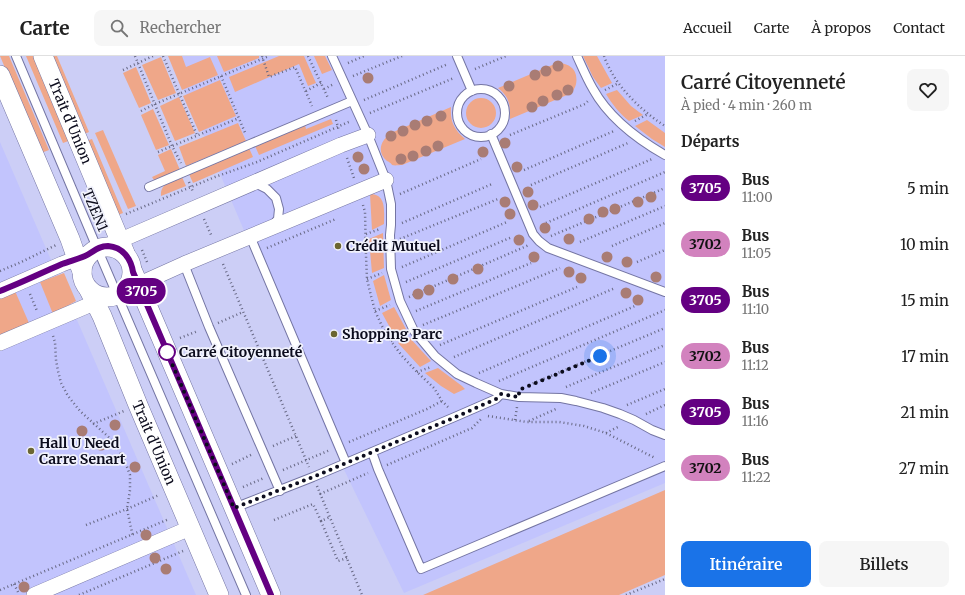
<!DOCTYPE html>
<html lang="fr">
<meta charset="utf-8">
<style>
:root{--surface:#fff;--page:#f6f6f6;--text:#222;--muted:#767676;--line:#e0e0e0;--accent:#1a73e8}
body{margin:0;font-family:Merriweather,serif;background:var(--page);color:var(--text);height:100vh;display:flex;flex-direction:column;font-size:15px;white-space:nowrap}
*{box-sizing:border-box;margin:0}
p{font-size:13px;color:var(--muted)}
.icon{flex:none;width:22px;height:22px;fill:none;stroke:currentColor;stroke-width:2;stroke-linecap:round;stroke-linejoin:round}
.map{position:relative;flex:1;overflow:hidden}
.side{display:flex;flex-direction:column;background:var(--surface);width:300px}
.side>*{flex:none}
.badge{padding:0 8px;border-radius:13px;font-size:14px;line-height:26px}
.you{position:absolute;width:20px;height:20px;margin:-10px;border:3px solid #fff;border-radius:50%;background:#1a73e8;box-shadow:0 0 0 6px #1a73e833}
.map>.badge{position:absolute;translate:-50% -50%;box-shadow:0 0 0 2px #fff}
h2{padding:0 16px;font-size:15px;line-height:36px}
.round{display:grid;place-items:center;flex:none;width:42px;height:42px;border-radius:8px;background:var(--page)}
.head{display:flex;align-items:center;justify-content:space-between;height:68px;padding:0 16px}
h1{font-size:19px;font-weight:600;line-height:30px}
.cta{display:flex;gap:8px;margin-top:auto;padding:8px 16px}
.cta a{flex:1;height:46px;border-radius:8px;background:var(--accent);color:#fff;font-size:16px;font-weight:600;line-height:46px;text-align:center}
.cta a+a{background:var(--page);color:var(--text)}
ul{padding:0;list-style:none}
li{display:flex;align-items:center;gap:12px;height:56px;padding:0 16px}
li div{flex:1}
li b{display:block;font-size:15px}
li em{font-style:normal}
li .badge{min-width:44px;font-weight:700;text-align:center}
header{display:flex;align-items:center;gap:24px;box-sizing:border-box;height:56px;padding:0 20px;background:var(--surface);border-bottom:1px solid var(--line)}
header strong{font-size:19px}
nav{display:flex;gap:22px;margin-inline-start:auto;font-size:14px}
.search{width:280px;height:36px;background:var(--page);display:flex;align-items:center;gap:10px;box-sizing:border-box;padding:0 14px;border-radius:8px;color:var(--muted);font-size:15px}
main{display:flex;flex:1;min-height:0}
.map>svg:first-child{display:block}
.built{fill:#c2c4fd}
.green{fill:#efa789}
.lines{fill:none;stroke-linecap:round;stroke-linejoin:round}
.service-casing{stroke:#7475a3;stroke-width:10}
.minor-casing{stroke:#7475a3;stroke-width:16}
.tertiary-casing{stroke:#7475a3;stroke-width:20}
.path{stroke:#676884;stroke-width:2.5;stroke-dasharray:1 3;stroke-linecap:butt}
.service{stroke:#fff;stroke-width:8}
.minor{stroke:#fff;stroke-width:15}
.tertiary{stroke:#fff;stroke-width:19}
.tree{fill:#a97c74}
.line-casing{stroke:#fff;stroke-width:9}
.line{stroke:#640082;stroke-width:6}
.walk{stroke:#0c0c1d;stroke-width:4;stroke-dasharray:0 7.2}
.poi-dot{fill:#6b6632;stroke:#f1f2fc;stroke-width:1.5}
.stop-dot{fill:#fff;stroke:#640082;stroke-width:2}
.labels{text-anchor:middle;dominant-baseline:central;stroke-width:3.5;stroke-linejoin:round;paint-order:stroke}
.street-label{font-size:14px;fill:#0c0c1d;stroke:#f1f2fc}
.poi-label{font-size:14px;font-weight:bold;fill:#0c0c1d;stroke:#f1f2fc;text-anchor:start}
.stop-label{font-size:14px;font-weight:bold;fill:#0c0c1d;stroke:#f1f2fc;text-anchor:start}
</style>
<header>
<strong>Carte</strong>
<div class="search"><svg class="icon" aria-label="search" viewBox="0 0 24 24"><circle cx="10" cy="10" r="6"/><path d="M15 15l6 6"/></svg>Rechercher</div>
<nav><a>Accueil</a><a>Carte</a><a>À propos</a><a>Contact</a></nav>
</header>
<main>
<div class="map">
<svg width="665" height="539" viewBox="0 0 665 539">
<rect width="100%" height="100%" fill="#cccef6"/>
<!-- built -->
<path class="built" d="M170 0H665V427L404 537 333 391 254 198Z
M0 86 196 539H0Z"/>
<!-- green -->
<path class="green" d="M0 0H9L49 94 41 97Z
M26 0H35L71 84 63 87Z
M49 0H57L89 76 82 79Z
M168 0H182L186 11 210 1 218 19 182 34Z
M217 0H259V2L224 16Z
M279 0H304L316 27 308 30 299 8 235 36 229 21Z
M314 0H325L332 14 322 18Z
M583 0H597L612 27 601 32 593 21Z
M161 1 176 37 158 44 142 9Z
M557 7C562 7 568 8 572 12 577 16 578 27 574 33 573 35 569 38 567 39L510 63C510 48 510 42 498 32Z
M136 11 151 47 139 52 123 17Z
M220 24 236 60 199 76 183 40Z
M617 34 631 50 643 59 629 65C620 58 612 48 606 38Z
M179 41 195 77 175 85 160 50Z
M466 57a15 15 0 1 1 30 0a15 15 0 1 1-30 0Z
M451 51C450 66 454 73 465 83L402 109C399 109 395 110 392 109 392 108 388 105 387 105 376 96 381 84 391 77Z
M153 53 169 89 156 94 141 59Z
M331 63 333 68 259 99 255 90 305 69 306 73Z
M647 64 665 77V91L652 83 635 70Z
M238 67 246 85 186 110 179 91Z
M103 74 136 150 128 153 95 77Z
M92 83 123 157 118 159 86 85Z
M249 92 253 101 193 127 189 118Z
M171 93 180 114 156 124H154L152 121 165 115 158 99Z
M182 121 186 130 161 140C160 127 172 125 182 121Z
M370 138C387 138 384 156 384 168L372 174Z
M383 177 384 212 372 217 369 183Z
M64 217 76 245 53 258 40 226Z
M384 219 391 244 380 250 373 225Z
M15 235 29 267 0 279V242Z
M394 251 406 273 394 279 382 257Z
M409 281 431 305 420 311 398 287Z
M438 312 462 330 465 333 454 338 441 330 425 317Z
M665 434V519L619 539H423Z"/>
<g class="lines">
<defs>
<path id="service" d="M16 0 97 192 246 539
M332 0 368 79 386 124 391 148V169L390 179 391 213 400 245 414 275 435 300 457 318 476 327 501 338 519 341 561 342 576 345 603 352 620 358 634 364 652 374 665 379
M457 0 472 35
M577 0C582 11 587 23 593 33 609 62 637 83 665 99
M457 57a24 24 0 1 1 48 0a24 24 0 1 1-48 0Z
M491 78 533 178 539 185 548 192 665 236
M255 127 267 133 276 142 279 153 278 163 272 170
M149 131 250 88 352 45
M250 180 346 407
M184 208 209 271 280 435
M372 396 378 413 421 513 665 410
M234 452 313 421 457 360 496 343 501 338"/>
<path id="minor" d="M107 190 341 89 368 79
M0 235 62 208 88 198
M124 235 184 208 386 124
M0 287 108 241
M34 539 190 472"/>
<g id="tertiary">
<path id="s1" d="M43 0 125 197"/>
<path d="M0 19 70 183 77 203 82 215"/>
<circle cx="107" cy="216" r="25"/>
<path d="M133 216 234 452 271 539"/>
<path id="s2" d="M89 234 102 260 138 349 219 539"/>
</g>
</defs>
<!-- service casing -->
<use href="#service" class="service-casing"/>
<!-- minor casing -->
<use href="#minor" class="minor-casing"/>
<!-- tertiary casing -->
<use href="#tertiary" class="tertiary-casing"/>
<!-- path -->
<path class="path" d="M135 0 172 90 181 107
M163 0 197 79
M262 0 269 21 295 11 312 50
M308 0 328 42
M604 0C606 6 609 12 612 17 623 37 646 58 665 70
M348 7 364 0
M475 13 506 0
M123 14 153 0
M221 20 246 79
M353 20 402 0
M324 33 334 28
M605 34 619 27
M306 35 321 27
M364 44 448 8
M141 55 155 48 269 0
M370 57 454 22
M336 64 339 75
M635 65 648 58
M510 79 585 48 588 45
M158 96 239 62
M347 102 354 122
M524 114 614 75
M189 126 193 136
M531 129 628 87
M400 138 481 103
M363 149 365 156 366 200 367 223 371 240 375 255 382 270 391 285 402 300 417 316 434 332 442 345 448 351
M540 151 652 103
M126 158 215 121 257 106 351 65
M204 163 212 181
M402 167 492 128
M546 167 665 116
M366 178 380 173
M551 180 665 132
M400 183 498 143
M580 186 665 150
M612 190 665 167
M267 192 336 163
M142 194 147 206
M637 206 665 194
M223 208 309 411
M402 211 507 166
M0 215 19 207 56 189
M367 223 382 217
M406 226 512 181
M30 238 37 255
M409 241 529 189
M375 255 390 249
M416 255 531 207
M218 267 243 256
M423 269 560 212
M53 280 55 286 56 304 58 315 61 327 68 340 80 355 115 387 124 403 130 419V434L127 453 133 481
M180 282 198 275
M391 285 405 279
M440 289 577 231
M454 301 615 232
M417 316 431 311
M479 317 635 250
M499 325 665 254
M529 329 665 272
M566 331 665 289
M591 337 665 306
M627 349 665 333
M646 358 665 349
M488 360 527 366H559L584 370 606 377 655 402
M515 364 517 351
M529 365 556 353
M93 368 124 355
M606 377 620 370
M349 386 427 353 442 345
M273 390 296 380
M232 408 253 398
M387 409 472 372 482 362
M283 414 330 394
M317 430 362 539
M243 431 264 422
M320 438 368 417
M274 464 313 448 321 465 330 461
M321 465 338 505 347 502
M86 469 127 453 159 439
M14 528 19 538
M0 534 169 463
M79 539 183 495
M626 539 665 523"/>
<!-- service -->
<use href="#service" class="service"/>
<!-- minor -->
<use href="#minor" class="minor"/>
<!-- tertiary -->
<use href="#tertiary" class="tertiary"/>
</g>
<!-- trees -->
<g class="tree">
<circle cx="558" cy="10" r="5.5"/>
<circle cx="546" cy="15" r="5.5"/>
<circle cx="535" cy="19" r="5.5"/>
<circle cx="368" cy="22" r="5.5"/>
<circle cx="509" cy="30" r="5.5"/>
<circle cx="568" cy="34" r="5.5"/>
<circle cx="557" cy="39" r="5.5"/>
<circle cx="543" cy="45" r="5.5"/>
<circle cx="532" cy="51" r="5.5"/>
<circle cx="441" cy="60" r="5.5"/>
<circle cx="427" cy="65" r="5.5"/>
<circle cx="415" cy="69" r="5.5"/>
<circle cx="403" cy="75" r="5.5"/>
<circle cx="391" cy="80" r="5.5"/>
<circle cx="505" cy="87" r="5.5"/>
<circle cx="438" cy="90" r="5.5"/>
<circle cx="426" cy="95" r="5.5"/>
<circle cx="483" cy="96" r="5.5"/>
<circle cx="413" cy="100" r="5.5"/>
<circle cx="358" cy="101" r="5.5"/>
<circle cx="401" cy="103" r="5.5"/>
<circle cx="517" cy="111" r="5.5"/>
<circle cx="364" cy="113" r="5.5"/>
<circle cx="528" cy="136" r="5.5"/>
<circle cx="651" cy="141" r="5.5"/>
<circle cx="505" cy="146" r="5.5"/>
<circle cx="638" cy="146" r="5.5"/>
<circle cx="533" cy="149" r="5.5"/>
<circle cx="615" cy="153" r="5.5"/>
<circle cx="603" cy="156" r="5.5"/>
<circle cx="510" cy="158" r="5.5"/>
<circle cx="589" cy="163" r="5.5"/>
<circle cx="545" cy="172" r="5.5"/>
<circle cx="569" cy="183" r="5.5"/>
<circle cx="519" cy="184" r="5.5"/>
<circle cx="534" cy="201" r="5.5"/>
<circle cx="607" cy="201" r="5.5"/>
<circle cx="627" cy="206" r="5.5"/>
<circle cx="478" cy="213" r="5.5"/>
<circle cx="569" cy="216" r="5.5"/>
<circle cx="656" cy="221" r="5.5"/>
<circle cx="581" cy="222" r="5.5"/>
<circle cx="453" cy="223" r="5.5"/>
<circle cx="429" cy="234" r="5.5"/>
<circle cx="626" cy="237" r="5.5"/>
<circle cx="418" cy="238" r="5.5"/>
<circle cx="638" cy="244" r="5.5"/>
<circle cx="115" cy="369" r="5.5"/>
<circle cx="82" cy="375" r="5.5"/>
<circle cx="101" cy="389" r="5.5"/>
<circle cx="135" cy="411" r="5.5"/>
<circle cx="146" cy="479" r="5.5"/>
<circle cx="155" cy="502" r="5.5"/>
<circle cx="166" cy="513" r="5.5"/>
<circle cx="24" cy="531" r="5.5"/>
</g>
<g class="lines">
<defs>
<path id="line" d="M0 235C21 227 41 217 62 208 70 205 78 203 85 200 94 196 97 190 108 190 123 191 131 203 133 216L234 452 271 539"/>
</defs>
<!-- line casing -->
<use href="#line" class="line-casing"/>
<!-- line -->
<use href="#line" class="line"/>
<!-- walk -->
<path class="walk" d="M167 296 234 452 313 421 458 360 496 343 501 338 519 341V334L600 300"/>
</g>
<!-- markers -->
<g class="poi-dot">
<circle cx="338" cy="190" r="4"/>
<circle cx="334" cy="278" r="4"/>
<circle cx="31" cy="395" r="4"/>
</g>
<circle class="stop-dot" cx="167" cy="296" r="8"/>
<g class="labels">
<!-- street labels -->
<g class="street-label">
<text stroke="none"><textPath href="#s1" startOffset="71">Trait d'Union</textPath></text>
<text transform="translate(95 154) rotate(67)">TZEN1</text>
<text stroke="none"><textPath href="#s2" startOffset="166">Trait d'Union</textPath></text>
</g>
<!-- poi labels -->
<g class="poi-label">
<text x="346" y="190">Crédit Mutuel</text>
<text x="342" y="278">Shopping Parc</text>
<text x="39" y="387">Hall U Need<tspan x="39" dy="16">Carre Senart</tspan></text>
</g>
<!-- stop labels -->
<g class="stop-label">
<text x="179" y="296">Carré Citoyenneté</text>
</g>
</g>
</svg>
<div class="you" style="left:600px;top:300px"></div>
<b class="badge" style="left:141px;top:235px;background:#640082;color:#fff">3705</b>
</div>
<section class="side">
<div class="head"><div><h1>Carré Citoyenneté</h1><p>À pied · 4 min · 260 m</p></div><a class="round"><svg class="icon" aria-label="heart" viewBox="0 0 24 24"><path d="M12 20l-8-8c-3-5 5-10 8-4 3-6 11-1 8 4z"/></svg></a></div>
<h2>Départs</h2>
<ul>
<li><span class="badge" style="background:#640082;color:#fff">3705</span><div><b>Bus</b><p>11:00</p></div><em>5 min</em></li>
<li><span class="badge" style="background:#d282be;color:#111">3702</span><div><b>Bus</b><p>11:05</p></div><em>10 min</em></li>
<li><span class="badge" style="background:#640082;color:#fff">3705</span><div><b>Bus</b><p>11:10</p></div><em>15 min</em></li>
<li><span class="badge" style="background:#d282be;color:#111">3702</span><div><b>Bus</b><p>11:12</p></div><em>17 min</em></li>
<li><span class="badge" style="background:#640082;color:#fff">3705</span><div><b>Bus</b><p>11:16</p></div><em>21 min</em></li>
<li><span class="badge" style="background:#d282be;color:#111">3702</span><div><b>Bus</b><p>11:22</p></div><em>27 min</em></li>
</ul>
<div class="cta"><a>Itinéraire</a><a>Billets</a></div>
</section>
</main>
